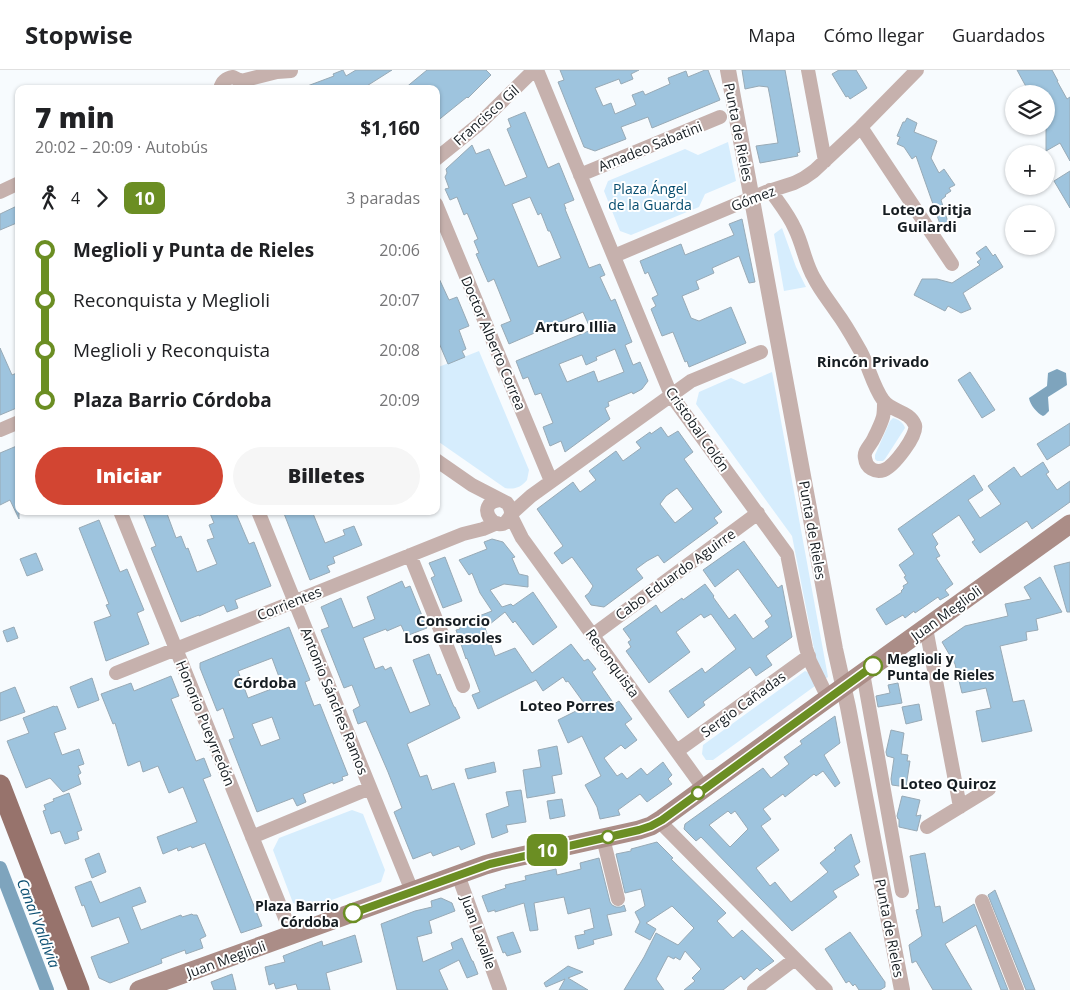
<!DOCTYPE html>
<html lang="es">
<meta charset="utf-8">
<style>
:root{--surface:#fff;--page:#f6f6f6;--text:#202124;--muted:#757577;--line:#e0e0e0;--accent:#d24532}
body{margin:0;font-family:"Open Sans",sans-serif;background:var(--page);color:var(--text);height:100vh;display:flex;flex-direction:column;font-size:19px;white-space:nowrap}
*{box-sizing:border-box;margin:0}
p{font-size:16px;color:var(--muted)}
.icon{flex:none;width:28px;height:28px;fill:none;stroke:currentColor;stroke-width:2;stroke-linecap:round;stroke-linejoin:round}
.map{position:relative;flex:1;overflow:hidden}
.side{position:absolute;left:15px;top:15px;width:425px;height:430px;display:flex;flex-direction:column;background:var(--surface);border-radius:10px;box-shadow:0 1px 4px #0004}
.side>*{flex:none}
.badge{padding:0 10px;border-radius:8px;font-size:18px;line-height:32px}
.controls{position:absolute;left:1005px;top:15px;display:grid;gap:10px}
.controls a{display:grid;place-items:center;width:50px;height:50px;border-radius:50%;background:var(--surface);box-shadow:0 1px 4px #0004;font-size:25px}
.map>.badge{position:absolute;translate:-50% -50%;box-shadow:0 0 0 2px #fff}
.legs{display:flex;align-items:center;gap:8px;height:55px;padding:0 20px;font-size:16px}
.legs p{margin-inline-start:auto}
.summary{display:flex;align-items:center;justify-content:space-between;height:85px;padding:0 20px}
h1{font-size:28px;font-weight:800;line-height:38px}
.action{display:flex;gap:10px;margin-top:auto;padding:10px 20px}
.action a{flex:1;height:58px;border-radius:30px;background:var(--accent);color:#fff;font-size:20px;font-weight:800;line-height:58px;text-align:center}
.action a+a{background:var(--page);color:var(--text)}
ul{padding:0 20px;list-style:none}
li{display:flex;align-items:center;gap:18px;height:50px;font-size:19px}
li i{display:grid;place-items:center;width:8px;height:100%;margin:0 6px;background:currentColor}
li i::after{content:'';width:12px;height:12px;margin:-6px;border:4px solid;border-radius:50%;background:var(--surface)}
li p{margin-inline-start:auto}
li:first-child i{background:linear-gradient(#0000 50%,currentColor 0)}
li:last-child i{background:linear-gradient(currentColor 50%,#0000 0)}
header{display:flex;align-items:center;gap:30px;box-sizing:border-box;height:70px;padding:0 25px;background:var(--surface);border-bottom:1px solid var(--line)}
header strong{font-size:24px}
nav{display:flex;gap:28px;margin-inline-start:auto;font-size:18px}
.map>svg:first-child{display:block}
.green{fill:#d6edfd}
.water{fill:#7ea4bd}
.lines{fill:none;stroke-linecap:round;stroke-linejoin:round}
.canal{stroke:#7ea4bd;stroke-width:14}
.building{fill:#9ec4de;stroke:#98aab6;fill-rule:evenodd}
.minor{stroke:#c6b1ad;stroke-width:14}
.tertiary{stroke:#c6b1ad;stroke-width:16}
.secondary{stroke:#ab8d87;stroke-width:19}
.primary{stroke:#97736c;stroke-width:21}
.line-1-casing{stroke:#fff;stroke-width:11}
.line-1{stroke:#6b8e23;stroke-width:8}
.stop-1-dot{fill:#fff;stroke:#6b8e23;stroke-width:2.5}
.labels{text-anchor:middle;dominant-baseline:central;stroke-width:4;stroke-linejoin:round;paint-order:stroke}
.street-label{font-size:14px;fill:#161d22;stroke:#fff}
.park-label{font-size:14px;fill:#074d6f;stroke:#fff}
.stop-label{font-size:14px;font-weight:bold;fill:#161d22;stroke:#fff;text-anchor:start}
.neighbourhood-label{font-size:15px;font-weight:bold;fill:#161d22;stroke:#fff}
.water-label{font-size:15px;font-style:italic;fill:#0d5073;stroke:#fff}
</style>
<header>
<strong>Stopwise</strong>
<nav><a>Mapa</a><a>Cómo llegar</a><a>Guardados</a></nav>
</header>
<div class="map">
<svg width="1070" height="920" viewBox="0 0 1070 920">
<rect width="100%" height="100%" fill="#f7fbfe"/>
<!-- green -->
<path class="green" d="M728 72 736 111 705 124 699 137 631 165 620 161 604 121 608 111 685 79 698 85Z
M782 158 796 197 806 217 784 221 774 164Z
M479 281 529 400 527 410C521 417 515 420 505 418L436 370V298Z
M772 302 828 607 825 609 818 599 792 466 696 334 699 322 731 308 744 314Z
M893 348C898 349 904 353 905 358L885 389 883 391H877L875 389V385L890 351Z
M805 601 812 604 815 616 713 690H706L702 684 703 675Z
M352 740 363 744 385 800 381 812 307 839 293 833 273 780 279 768Z"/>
<!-- water -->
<path class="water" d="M1057 299 1066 303 1067 315 1048 327 1049 341 1045 345 1043 346C1037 343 1030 335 1029 328L1047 316 1048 303Z"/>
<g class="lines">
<!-- canal -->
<path class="canal" d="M0 798 47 920"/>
</g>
<!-- building -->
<path class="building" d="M343 0 346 6 356 0H392L362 19H302V18L334 6 333 4Z
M427 0H486L491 5 468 28 467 27 436 52V19H404Z
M560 0H639L631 4 633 9 621 14 619 9 595 18 603 36 611 33 615 44 636 35 632 25 643 21 645 25 670 14 668 8 686 1 688 7 705 0H708L720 30 652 58 648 47 621 57 626 69 595 81 584 77 558 12 564 10Z
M742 0H785L800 82 797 83 798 86 760 93 756 76 778 73 770 27 768 17 759 16 745 19Z
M839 0H856L867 18 850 29 848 26 846 27 832 4Z
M1017 0H1052L1058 11H1057L1067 29 1070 27V91L1060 73 1046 81V48L1051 45 1046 37V24H1030Z
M525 42 548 98 559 93 574 130 564 134 566 139H565L574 161 589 198 600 194 605 205 600 207 611 231 615 229 632 272 625 275 633 295 640 292 648 311 642 319 633 324 632 322 608 332 609 336 605 338 610 349 565 382 561 371 550 376 543 357 553 353 541 323 535 325 528 307 523 309 516 291 591 260 583 242 509 274 501 255 511 251 494 209 488 212 476 184 479 183 474 171 478 169 468 145 467 143 464 145 457 127 450 130 445 119 449 118 445 107 447 103 446 99 472 75 476 84 489 79 505 116 527 107 507 59 511 57 508 49ZM530 127 538 145 541 143 548 161H550L561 188 538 197 512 134ZM615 279 624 302 598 312 594 301 567 312 559 294 582 285 586 295 597 290 596 287Z
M907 48 917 53 914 62 937 71 931 88 939 103 944 99 955 115 949 118 951 121 945 125 946 126 941 130 948 152 940 154 916 86 912 89 904 77 897 74 900 67 897 66 903 52H905Z
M1070 101V138L1054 111Z
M19 135V152L0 160V144Z
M742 149 755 212 749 213 739 186 712 198 714 203 696 211 699 219 682 226 691 248 699 251 731 237 746 273 689 297 687 291 685 292 673 262 662 266 651 239 656 236 652 228 658 225 648 202 645 204 640 191 681 174 685 185 734 165 729 154Z
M986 176 993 186 995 184 1003 197 963 223 971 239 961 243 948 236 945 241 914 225 922 209H937L952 213 980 195 977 192 981 189 976 183Z
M436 202 449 230 457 227 469 256 459 260 466 279 462 281 465 287 448 294 436 266Z
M0 278 12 305 19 302V337L0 345Z
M970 302 995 340 982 348 958 310Z
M1070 353V375L1047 390 1037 374Z
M661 357 668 367 678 361 693 382 684 389 722 442 714 448 718 453 664 493 658 485 647 491 636 499 643 508 604 537 591 535 585 526 589 523 593 516 572 487 562 494 554 483 563 476 537 439 573 412 580 422 596 410 589 401 616 381 623 391 641 378 636 372 650 362 651 364ZM677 418 693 439 675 453 660 434 666 426Z
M19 375V449L10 430 0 435V383Z
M1043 392 1049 402 1046 404 1057 420 1070 411V432L1032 459 1027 451 980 483 972 472 975 470 959 445 932 464 938 474 935 477 940 486 936 488 953 514 945 520 949 525 940 530 938 527 915 543 914 541 905 548 903 545 886 555 876 539 902 522 901 521 904 518 903 516 908 513 904 507 906 506 899 495 914 484 898 459 974 405 983 420 968 430 980 448 1001 434 988 416 1014 397 1021 407Z
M142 441H166L176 468 181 466 186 479 188 478 197 502 217 494 207 470 214 468 209 455 214 453 209 441H235L249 474 254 472 271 516 235 530 238 538 227 542 224 535 199 546V545L181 552 151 478 156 476Z
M283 441H312L325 473 345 465 343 460 354 456 362 475 333 487 335 493 327 496 330 502 310 510Z
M99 450 120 502 127 499 144 540 137 543 149 574 106 591 94 552 111 546 106 535 109 534 79 458Z
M492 469 503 472 515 487 512 488 519 504 528 506V517L504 514 490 520 502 537 511 534 513 536 533 522 557 557 533 575 515 551 513 553 505 542 485 558 495 586 515 578 532 603 571 574 584 591 588 589 596 599 592 602 614 634 619 631 632 649 625 654 637 670 625 679 621 675 604 688 617 706 622 703 627 709 641 698 647 705 663 692 672 705 668 709 672 714 647 732 640 724 618 740 620 745 600 749 597 737 585 715 601 706 582 666 568 673 558 650 586 636 568 611 566 612 563 607 543 621 536 610 478 639 472 625 480 622 467 588 466 589 464 583 456 560 460 559 458 554 492 541 480 523 472 503 469 505 459 490 487 479 484 472Z
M744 471 778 518 782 515 792 567 766 586 772 595 756 606 750 597 703 632 705 635 688 648 669 621 702 598 705 603 736 579 711 544 704 548 701 544 676 562 690 582 649 613 626 581 631 577 628 572 631 570 623 559 656 535 661 543 682 528 683 530 705 514 714 526 713 527 729 549 735 544 753 569 769 557 765 551 772 546 738 499 715 517 703 500Z
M36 483 43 500 27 506 20 489Z
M445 487 462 531 443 538 431 508 435 506 429 493Z
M1070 492V542H1067L1054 496Z
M1040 507 1062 542 1036 549 1038 560 1026 562 1027 570 1000 576 1013 632 1024 630 1032 661 982 672 976 641 991 638 986 618 962 623 955 594 942 572 965 556 1008 546 1005 534 1031 529 1024 517Z
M402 511 405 518 410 516 427 558 406 566 401 555 387 561 386 559 363 568 375 599 383 596 385 600 391 597 410 643 430 635 413 590 429 584 437 605 440 604 454 637H455L460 648 407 674 420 707 427 705 432 720 454 713 475 774 461 780 459 776 433 786 431 782 413 789 394 742 402 738 388 702 366 651 358 654 353 640 360 636 352 615 344 618 321 560 329 557 321 537 341 528 353 558 375 549 367 527Z
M14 557 18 568 7 572 3 561Z
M289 557 310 610 305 612 314 636 320 634 348 705 342 707 343 710 333 714V712L303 724 306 732 297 736 293 728 257 742 229 670 234 668 223 638 217 641 200 598V593ZM272 588 282 615 248 628 238 601ZM272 647 280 669 261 676 252 654Z
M171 606 179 626 171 629 196 691 204 688 211 706 203 709 262 856 241 863 205 773 192 778 191 776 178 781 177 778 163 784 157 767 197 752 183 717 169 723 158 696 143 702 140 691 128 696 115 653 113 654 101 624 131 613 134 621Z
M92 608 99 630 78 638 70 617Z
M898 613 902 633 878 637 876 626 890 623 888 615Z
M15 617 25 642 0 651V623Z
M919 634 922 650 906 654 902 637Z
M54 636 55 637 57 636 66 659 54 663 62 685 79 679 84 694 78 696 81 703 78 705 81 714 63 722 50 708 26 718 7 671 29 663 23 648Z
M835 646 840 673 824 685 840 713 835 717 823 701 816 706 814 704 785 727 783 724 763 739 771 749 761 756 779 780 756 798 770 816 775 812 791 832 828 802 820 793 836 780 834 778 851 764 860 792 854 796 859 805 833 821 837 827 792 861 701 767 696 771 684 759 685 754 763 698 771 708 789 694 784 687 802 674 800 671ZM728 741 731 744 735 741 748 759 730 777 709 755Z
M891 660 904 663 901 684 908 685 907 691H910L906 717 892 715 891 709 894 688 887 686 886 682Z
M557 676 562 704 552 706 555 723 527 728 523 700 541 697 538 680Z
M494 692 496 702 468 709 465 699Z
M521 720 526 752 506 755 508 762 492 768 486 744 509 736 506 722Z
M69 723 82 760 77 762 79 769 65 774 60 761 51 764 43 741 46 740 44 735 54 731 53 729Z
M902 726 920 730 916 746 921 745 917 761 899 757V749H898L897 746Z
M562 729 565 746 550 749 547 731Z
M657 772 673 788 671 789 726 843 717 851 733 868 742 860 774 891 760 901 757 898 744 910 741 906 723 920H684L695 911 692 908 701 899 685 881 680 890 675 887 674 889 668 886 656 909 664 920H624L644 887 656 863 678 875 694 858 672 836 646 853 656 859 650 870 635 862 640 852 635 842 645 836 641 819 625 823 616 784 631 781V779Z
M99 783 106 802 92 808 85 789Z
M925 783 935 837 940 836 943 853 974 834 1008 920H1001L976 855 945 874 972 920H933L916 891 912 893 909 875 922 866 916 840 919 839 910 786Z
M599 788 610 832 612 835 616 837H621L624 835 626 841 607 845 612 865 593 870 594 874 578 879 575 866 585 864 584 861 594 858 590 838 568 844 564 827 534 833 538 860 530 861 524 833 495 842V840L488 842 482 826 506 818 505 815 526 810 525 806 556 799 557 805 581 799 580 793Z
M91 811 100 833 140 817 146 832 132 837 141 860 181 845 182 847 192 844 193 845H197L206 866 200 869 203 878 186 884 185 880 161 889 162 893 110 913 99 908 91 887 129 873 119 847 92 857 84 835 82 836 75 817Z
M995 820 1035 920H1026L988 825Z
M441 828 452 833 455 841 429 851 432 863 417 867 423 892 453 879 451 873 462 868 472 891H473L478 904 467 908 459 890 439 900 448 920H397L381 854 415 841 432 837 431 831Z
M513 862 521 882 507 886 505 882 503 883 497 867Z
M850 862 885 912V917L880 920H859L855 914 853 916 849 911 846 913 825 879Z
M355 865 362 892 326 903 330 920H298L296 914 276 919 274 913 269 915 265 897 285 892 283 886 322 871 323 876Z
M568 896 583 902 568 908 588 920H559L565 909 546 917 544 913Z
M232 904 236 920H214L211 912Z"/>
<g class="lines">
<!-- minor -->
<path class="minor" d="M537 0 671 325 787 484 806 578 810 591 828 628
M808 0 825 91
M241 11 277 2 291 1
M220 19C222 11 226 8 233 7L241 11 245 18
M861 57 952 194
M436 89 478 55 534 0
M580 105 720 47
M770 120C779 133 789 145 795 159 803 175 805 193 814 208 820 220 829 231 837 243 846 255 853 268 861 282 869 297 873 316 883 330 891 342 909 340 915 355 918 365 894 396 884 400 875 403 866 398 865 388 863 381 871 375 874 368 877 362 881 354 883 347 884 343 884 337 884 332
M0 122 19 113
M436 134 551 411
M614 186 766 122 794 113 804 108 814 101 861 57 917 0
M0 360 19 352
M436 390 472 415 507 433C511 438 513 443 509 448 497 468 472 433 500 430
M120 441 292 865
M258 441 412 821
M511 444 531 426 691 311 761 282
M511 446 522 468 704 719
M410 485 463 616
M926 558 960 737
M593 565 758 443
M116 603 463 464 483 459 497 453
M863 603 902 821
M677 681 809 586
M659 751 826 920
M927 757 989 719
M252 767 370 718
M603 768 618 829
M458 805 500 920
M982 831 1017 920
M754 920 795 889"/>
<!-- tertiary -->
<path class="tertiary" d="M728 0 835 579 848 637 902 920"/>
<!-- secondary -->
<path class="secondary" d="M139 920 485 795 499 791 639 760 651 756 662 749 828 628 1070 454"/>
<!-- primary -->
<path class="primary" d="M0 715 79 920"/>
</g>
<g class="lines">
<defs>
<path id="line-1" d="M353 843 490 794 639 760 651 756 662 750 873 596"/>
</defs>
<!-- line-1 casing -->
<use href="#line-1" class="line-1-casing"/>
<!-- line-1 -->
<use href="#line-1" class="line-1"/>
</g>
<!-- markers -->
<g class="stop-1-dot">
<circle cx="873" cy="596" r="9"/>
<circle cx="698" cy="723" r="6"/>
<circle cx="608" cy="767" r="6"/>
<circle cx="353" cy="843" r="9"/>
</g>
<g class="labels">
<!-- street labels -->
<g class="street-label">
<text transform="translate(486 45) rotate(-42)">Francisco Gil</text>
<text transform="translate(739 62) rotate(79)">Punta de Rieles</text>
<text transform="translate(650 76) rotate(-22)">Amadeo Sabatini</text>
<text transform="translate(753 128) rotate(-21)">Gómez</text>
<text transform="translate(494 273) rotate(67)">Doctor Alberto Correa</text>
<text transform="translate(698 359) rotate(55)">Cristobal Colón</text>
<text transform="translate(813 460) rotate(80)">Punta de Rieles</text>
<text transform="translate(675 504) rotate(-36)">Cabo Eduardo Aguirre</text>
<text transform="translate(289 533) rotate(-22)">Corrientes</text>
<text transform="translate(946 543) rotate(-36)">Juan Meglioli</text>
<text transform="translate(613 593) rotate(54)">Reconquista</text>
<text transform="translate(335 631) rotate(68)">Antonio Sánches Ramos</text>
<text transform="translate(743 634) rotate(-36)">Sergio Cañadas</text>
<text transform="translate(206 653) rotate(68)">Honorio Pueyrredón</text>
<text transform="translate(890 858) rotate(79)">Punta de Rieles</text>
<text transform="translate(479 862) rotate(70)">Juan Lavalle</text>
<text transform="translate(226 889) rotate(-20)">Juan Meglioli</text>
</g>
<!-- park labels -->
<g class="park-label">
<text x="650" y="118">Plaza Ángel<tspan x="650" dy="16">de la Guarda</tspan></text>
</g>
<!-- stop labels -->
<g class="stop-label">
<text x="887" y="588">Meglioli y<tspan x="887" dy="16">Punta de Rieles</tspan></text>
<text x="339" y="835" text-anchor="end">Plaza Barrio<tspan x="339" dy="16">Córdoba</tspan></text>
</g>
<!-- neighbourhood labels -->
<g class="neighbourhood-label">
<text x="927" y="139">Loteo Oritja<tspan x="927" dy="17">Guilardi</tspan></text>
<text x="576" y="256">Arturo Illia</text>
<text x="873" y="291">Rincón Privado</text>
<text x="453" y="550">Consorcio<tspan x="453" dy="17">Los Girasoles</tspan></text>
<text x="265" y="612">Córdoba</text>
<text x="567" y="635">Loteo Porres</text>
<text x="948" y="713">Loteo Quiroz</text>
</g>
<!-- water labels -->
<g class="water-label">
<text transform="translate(39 853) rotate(69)">Canal Valdivia</text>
</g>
</g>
</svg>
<div class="controls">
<a><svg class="icon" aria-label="layers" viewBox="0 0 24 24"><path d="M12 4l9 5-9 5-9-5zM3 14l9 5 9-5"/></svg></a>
<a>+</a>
<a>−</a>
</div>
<b class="badge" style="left:547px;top:780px;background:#6b8e23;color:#fff">10</b>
<section class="side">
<div class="summary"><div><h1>7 min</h1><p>20:02 – 20:09 · Autobús</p></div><b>$1,160</b></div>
<div class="legs"><svg class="icon" aria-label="walk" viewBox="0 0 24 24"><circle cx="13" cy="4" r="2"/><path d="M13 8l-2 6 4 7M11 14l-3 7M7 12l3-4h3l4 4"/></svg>4<svg class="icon" aria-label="forward" viewBox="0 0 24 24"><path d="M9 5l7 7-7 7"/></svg><b class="badge" style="background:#6b8e23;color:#fff">10</b><p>3 paradas</p></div>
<ul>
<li><i style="color:#6b8e23"></i><b>Meglioli y Punta de Rieles</b><p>20:06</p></li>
<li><i style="color:#6b8e23"></i><span>Reconquista y Meglioli</span><p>20:07</p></li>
<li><i style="color:#6b8e23"></i><span>Meglioli y Reconquista</span><p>20:08</p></li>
<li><i style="color:#6b8e23"></i><b>Plaza Barrio Córdoba</b><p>20:09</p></li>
</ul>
<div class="action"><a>Iniciar</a><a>Billetes</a></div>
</section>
</div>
